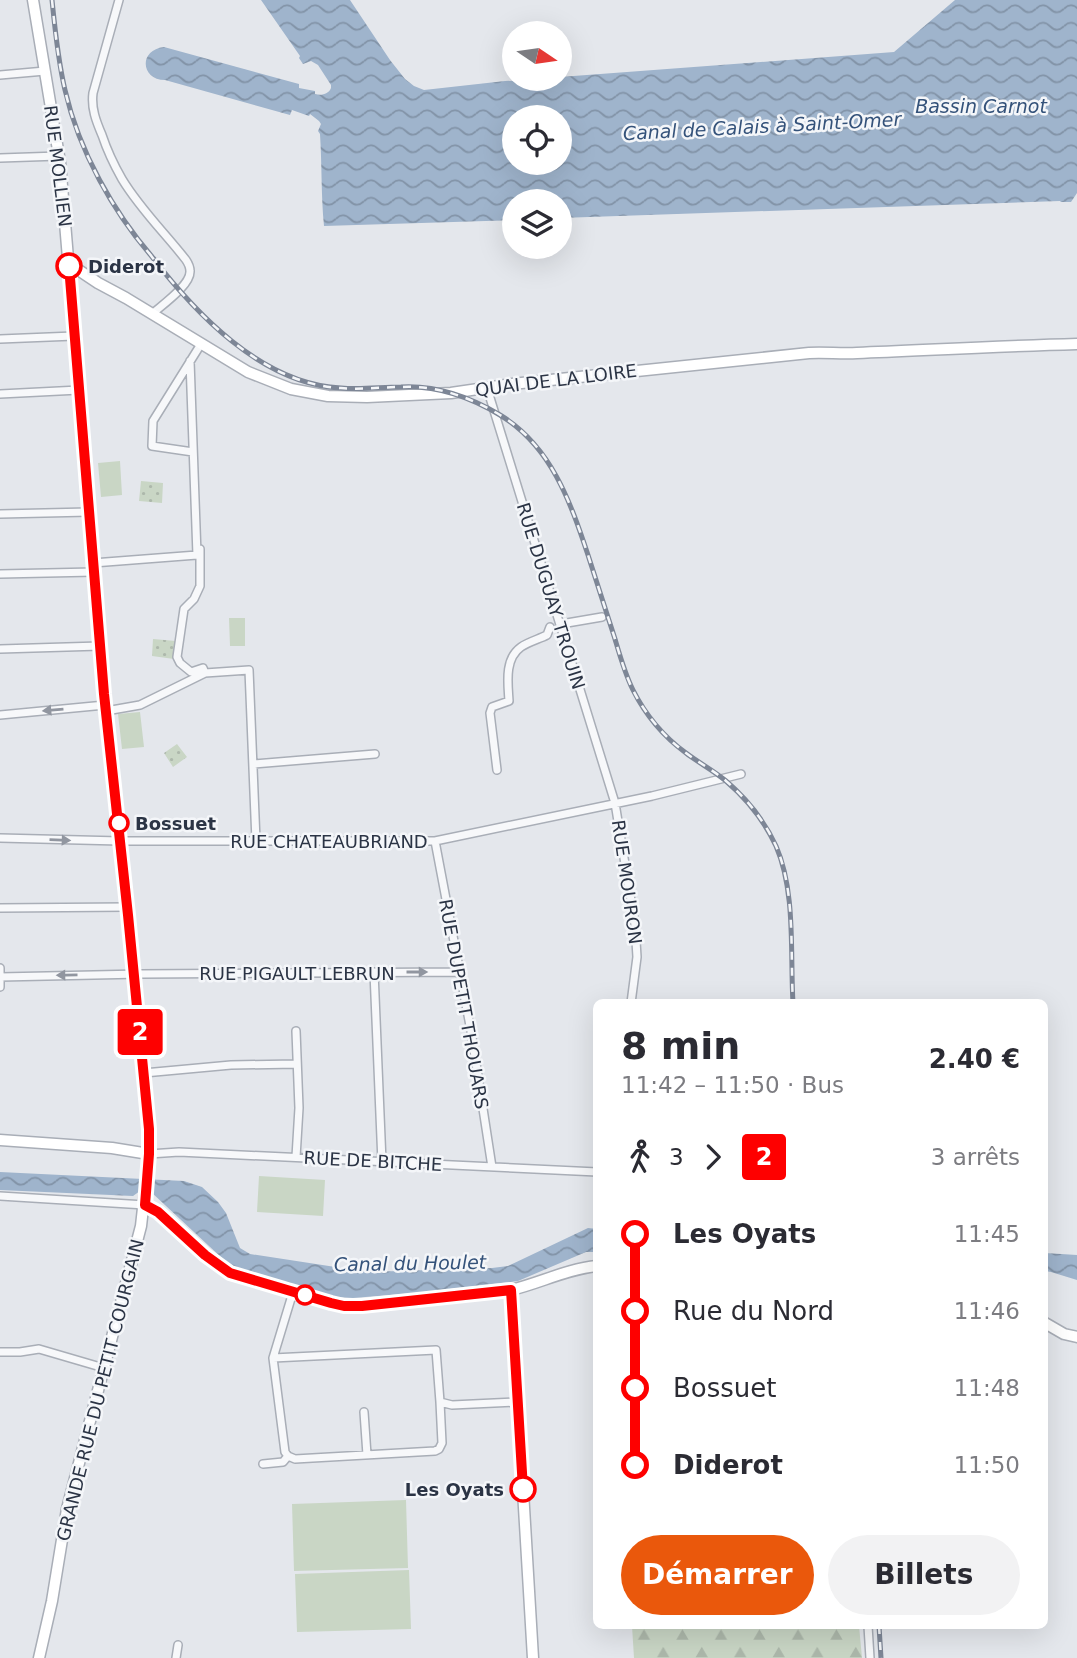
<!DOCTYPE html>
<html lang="fr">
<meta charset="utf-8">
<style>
:root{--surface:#fff;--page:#f2f2f3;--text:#2b2b33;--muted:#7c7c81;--accent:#ea580c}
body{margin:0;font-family:"DejaVu Sans",sans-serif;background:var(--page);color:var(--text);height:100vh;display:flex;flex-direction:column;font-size:26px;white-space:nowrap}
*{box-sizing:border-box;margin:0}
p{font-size:23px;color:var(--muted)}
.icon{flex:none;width:38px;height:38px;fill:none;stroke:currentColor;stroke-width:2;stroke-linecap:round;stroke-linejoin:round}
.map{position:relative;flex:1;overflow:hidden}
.panel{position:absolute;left:593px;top:999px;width:455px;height:630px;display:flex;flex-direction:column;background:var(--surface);border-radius:10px;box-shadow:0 7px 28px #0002}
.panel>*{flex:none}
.badge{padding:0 14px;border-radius:5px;font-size:24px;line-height:46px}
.needle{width:46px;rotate:103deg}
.controls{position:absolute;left:502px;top:21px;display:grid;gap:14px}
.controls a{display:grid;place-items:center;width:70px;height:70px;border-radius:50%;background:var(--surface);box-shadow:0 7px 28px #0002;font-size:35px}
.map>.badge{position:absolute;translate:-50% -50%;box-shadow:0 0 0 4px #fff}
.legs{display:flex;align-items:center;gap:10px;height:77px;padding:0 28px;font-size:23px}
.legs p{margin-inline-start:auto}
.summary{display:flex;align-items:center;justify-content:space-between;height:119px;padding:0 28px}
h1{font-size:38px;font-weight:700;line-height:52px}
.primary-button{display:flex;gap:14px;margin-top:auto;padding:14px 28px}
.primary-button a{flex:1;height:80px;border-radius:42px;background:var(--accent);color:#fff;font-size:28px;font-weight:700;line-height:80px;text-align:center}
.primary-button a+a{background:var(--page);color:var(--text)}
ul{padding:0 28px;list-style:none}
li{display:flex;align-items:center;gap:24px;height:77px;font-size:26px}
li i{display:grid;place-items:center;width:10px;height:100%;margin:0 9px;background:currentColor}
li i::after{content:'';width:18px;height:18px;margin:-9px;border:5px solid;border-radius:50%;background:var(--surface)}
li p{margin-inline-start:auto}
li:first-child i{background:linear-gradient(#0000 50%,currentColor 0)}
li:last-child i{background:linear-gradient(currentColor 50%,#0000 0)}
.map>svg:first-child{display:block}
.forest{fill:url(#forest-firs)}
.park{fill:url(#park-dots)}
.garden{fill:#c9d6c5}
.water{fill:url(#water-waves);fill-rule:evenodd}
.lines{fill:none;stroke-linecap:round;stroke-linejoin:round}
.street-casing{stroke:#a9aeb7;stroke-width:10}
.secondary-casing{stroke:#a9aeb7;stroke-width:13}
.street{stroke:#f7f8fa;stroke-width:7}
.secondary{stroke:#fff;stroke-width:10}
.rail-casing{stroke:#7d8696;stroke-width:5}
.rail{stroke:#f4f6f9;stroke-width:2.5;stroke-dasharray:8;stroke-linecap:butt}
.oneway{fill:#9196a0}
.line-1-casing{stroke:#fff;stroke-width:16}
.line-1{stroke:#fe0000;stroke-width:10}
.stop-1-dot{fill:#fff;stroke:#fe0000;stroke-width:3.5}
.labels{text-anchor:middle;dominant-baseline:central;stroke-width:5;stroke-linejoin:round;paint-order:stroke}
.street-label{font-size:18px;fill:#2b3445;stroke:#f4f6f9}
.stop-label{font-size:18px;font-weight:bold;fill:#2b3445;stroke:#f4f6f9;text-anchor:start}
.water-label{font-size:19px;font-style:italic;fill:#34527a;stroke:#f4f6f9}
</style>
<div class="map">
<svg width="1077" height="1658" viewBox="0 0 1077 1658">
<defs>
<pattern id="forest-firs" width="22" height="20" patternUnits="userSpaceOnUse" patternTransform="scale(1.75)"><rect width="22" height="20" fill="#c9d6c5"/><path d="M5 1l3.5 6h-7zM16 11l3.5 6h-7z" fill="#adb8ab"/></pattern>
<pattern id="park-dots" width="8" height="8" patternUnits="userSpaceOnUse" patternTransform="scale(1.75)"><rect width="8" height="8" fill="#c9d6c5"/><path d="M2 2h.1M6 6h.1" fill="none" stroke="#adb8ab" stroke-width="1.8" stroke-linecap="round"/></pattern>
<pattern id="water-waves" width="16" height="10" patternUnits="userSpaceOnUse" patternTransform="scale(1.75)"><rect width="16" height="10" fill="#9fb4cc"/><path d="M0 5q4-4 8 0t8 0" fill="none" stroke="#8293a7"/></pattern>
</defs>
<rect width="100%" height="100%" fill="#e4e7ec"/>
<!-- forest -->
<path class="forest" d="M632 1626H859L862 1658H634Z"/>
<!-- park -->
<path class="park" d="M141 481 163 483 162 503 139 501Z
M153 639 176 641 174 659 152 656Z
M177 744 187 757 173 767 164 753Z"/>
<!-- garden -->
<path class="garden" d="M120 461 122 495 101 497 98 463Z
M229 618H245V646H230Z
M140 712 144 747 122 749 118 714Z
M259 1176 325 1180 323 1216 257 1212Z
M406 1500 408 1568 294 1571 292 1504Z
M409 1570 411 1629 297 1632 295 1574Z"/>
<!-- water -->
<path class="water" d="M261 0H350L390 60 405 79 414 86 424 90 505 81 560 79V77L894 52 955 0H1077V193L1071 202H1061L1060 201 560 218V201H514V220L324 226C321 195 322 165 320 134L318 131 321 124 319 121 310 114 309 116 292 110 290 115 165 80C141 80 138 50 164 47L299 84V88L315 91V94C321 96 329 94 331 88V85L318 65 311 61 303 64 299 58 300 56ZM560 117V163H514V117Z
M0 1172 184 1181 202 1187 218 1202 226 1213 240 1248 250 1254 368 1272 492 1268 508 1266 588 1228 597 1229V1252H586L518 1281 415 1293 353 1298 337 1297 238 1269 224 1260 151 1192 140 1191 133 1196 0 1190Z
M1045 1253 1077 1255V1280L1051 1272 1045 1271Z"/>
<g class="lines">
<defs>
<path id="street" d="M119 0 93 93C91 108 96 121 102 135 107 150 114 165 122 179 140 209 165 233 186 260 188 263 190 267 190 271 191 285 162 305 152 314
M0 75 45 71
M0 158 59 156
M0 339 74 336
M487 388 615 803 635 925 637 957 631 1003
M0 394 79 390
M193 452 152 446 153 421 201 344
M0 514 89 512
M200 549V586L194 599 184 609 177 657 180 663 191 672 203 668 205 673
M93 563 197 555 190 361
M0 574 94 572
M561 624 602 617
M0 649 100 646
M106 711 140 705 205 673 249 670 256 841
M0 715 105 705
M253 764 375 754
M497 770 490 713 492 707 509 701C508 684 504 659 521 647 528 642 539 639 547 635L550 627
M0 838 120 841H435L652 796 741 774
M435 841 471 1031 492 1167
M0 908 128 907
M0 968V987
M374 972 382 1162
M0 977 141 974 460 972
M296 1031 299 1108 296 1157
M144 1073 231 1065 297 1064
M149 1154 179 1152 597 1172
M0 1196 145 1205
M293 1292 273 1358 285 1452 288 1456 295 1459 435 1451 439 1449 442 1443 440 1402
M0 1352H20L39 1349 104 1368
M273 1358 436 1350 440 1402 452 1405 517 1402
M364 1412 367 1455
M263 1464 283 1462 288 1456
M868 1626 870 1658
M176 1658 178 1645"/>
<path id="secondary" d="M33 0 60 162 105 705 128 915 149 1129V1154L141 1226 67 1509 52 1601 39 1658
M68 263 98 283 126 298 248 372 291 389 328 396 367 397 451 393 512 384 809 353C825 352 841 354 857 353 930 350 1004 346 1077 344
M0 1140 112 1148 149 1154
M145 1205 154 1210 205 1255 230 1273 337 1304 350 1306H368L511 1290C540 1283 567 1269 597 1266
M511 1290 533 1658
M1045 1323 1064 1334 1077 1337"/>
</defs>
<!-- street casing -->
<use href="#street" class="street-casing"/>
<!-- secondary casing -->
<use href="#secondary" class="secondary-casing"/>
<!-- street -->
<use href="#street" class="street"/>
<!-- secondary -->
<use href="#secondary" class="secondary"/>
<defs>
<path id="rail" d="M52 0C55 30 58 61 65 90 79 151 113 212 154 259
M149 253C194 312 261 384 341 388 361 390 381 387 401 387 436 385 470 397 500 415 551 446 570 501 588 555 597 583 606 611 615 639 620 656 625 674 633 690 645 714 664 737 686 753 699 763 713 770 726 781 747 799 764 820 776 846 796 892 790 953 793 1003
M879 1626 881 1658"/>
</defs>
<!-- rail casing -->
<use href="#rail" class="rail-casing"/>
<!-- rail -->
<use href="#rail" class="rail"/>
</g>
<!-- one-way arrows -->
<defs><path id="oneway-solid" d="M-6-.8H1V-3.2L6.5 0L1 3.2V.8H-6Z" transform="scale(1.75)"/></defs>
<g class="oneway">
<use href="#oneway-solid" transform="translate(53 710) rotate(175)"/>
<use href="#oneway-solid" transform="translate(60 840) rotate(2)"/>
<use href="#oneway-solid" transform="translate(417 972)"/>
<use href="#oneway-solid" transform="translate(67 975) rotate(179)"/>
</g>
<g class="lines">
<defs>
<path id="line-1" d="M69 266 104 694 128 915 149 1129V1154L145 1205 158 1212 205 1255 230 1273 331 1303 344 1306H362L511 1290 523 1489"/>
</defs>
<!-- line-1 casing -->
<use href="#line-1" class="line-1-casing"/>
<!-- line-1 -->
<use href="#line-1" class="line-1"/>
</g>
<!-- markers -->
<g class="stop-1-dot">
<circle cx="69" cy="266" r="12"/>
<circle cx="119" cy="823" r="9"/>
<circle cx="305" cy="1295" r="9"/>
<circle cx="523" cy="1489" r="12"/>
</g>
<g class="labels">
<!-- street labels -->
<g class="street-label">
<text transform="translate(58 166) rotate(83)">RUE MOLLIEN</text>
<text transform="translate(556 380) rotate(-7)">QUAI DE LA LOIRE</text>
<text transform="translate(551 596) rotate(73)">RUE DUGUAY TROUIN</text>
<text x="329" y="841">RUE CHATEAUBRIAND</text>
<text transform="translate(627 882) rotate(82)">RUE MOURON</text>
<text x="297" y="973">RUE PIGAULT LEBRUN</text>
<text transform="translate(464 1004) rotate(80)">RUE DUPETIT THOUARS</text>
<text transform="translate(373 1161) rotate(3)">RUE DE BITCHE</text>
<text transform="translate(100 1390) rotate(-76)">GRANDE RUE DU PETIT COURGAIN</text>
</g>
<!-- stop labels -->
<g class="stop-label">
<text x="88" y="266">Diderot</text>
<text x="135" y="823">Bossuet</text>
<text x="504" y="1489" text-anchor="end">Les Oyats</text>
</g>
<!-- water labels -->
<g class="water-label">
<text x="981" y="106">Bassin Carnot</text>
<text transform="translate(762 126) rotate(-3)">Canal de Calais à Saint-Omer</text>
<text transform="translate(410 1263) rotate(-1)">Canal du Houlet</text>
</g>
</g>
</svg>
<div class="controls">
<a><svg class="needle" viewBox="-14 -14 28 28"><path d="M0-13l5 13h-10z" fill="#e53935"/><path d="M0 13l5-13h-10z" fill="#7c7c81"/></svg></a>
<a><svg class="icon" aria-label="locate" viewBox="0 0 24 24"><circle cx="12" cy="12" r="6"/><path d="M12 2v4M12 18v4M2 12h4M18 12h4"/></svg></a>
<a><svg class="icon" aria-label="layers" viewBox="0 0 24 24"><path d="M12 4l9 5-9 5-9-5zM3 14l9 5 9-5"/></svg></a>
</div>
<b class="badge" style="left:140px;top:1032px;background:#fe0000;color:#fff">2</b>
<section class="panel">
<div class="summary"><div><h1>8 min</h1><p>11:42 – 11:50 · Bus</p></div><b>2.40 €</b></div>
<div class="legs"><svg class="icon" aria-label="walk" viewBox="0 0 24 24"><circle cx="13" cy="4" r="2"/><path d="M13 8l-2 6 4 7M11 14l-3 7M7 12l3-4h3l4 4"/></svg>3<svg class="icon" aria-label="forward" viewBox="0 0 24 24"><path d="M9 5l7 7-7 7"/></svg><b class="badge" style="background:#fe0000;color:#fff">2</b><p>3 arrêts</p></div>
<ul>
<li><i style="color:#fe0000"></i><b>Les Oyats</b><p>11:45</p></li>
<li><i style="color:#fe0000"></i><span>Rue du Nord</span><p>11:46</p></li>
<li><i style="color:#fe0000"></i><span>Bossuet</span><p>11:48</p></li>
<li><i style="color:#fe0000"></i><b>Diderot</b><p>11:50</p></li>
</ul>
<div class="primary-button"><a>Démarrer</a><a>Billets</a></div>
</section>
</div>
